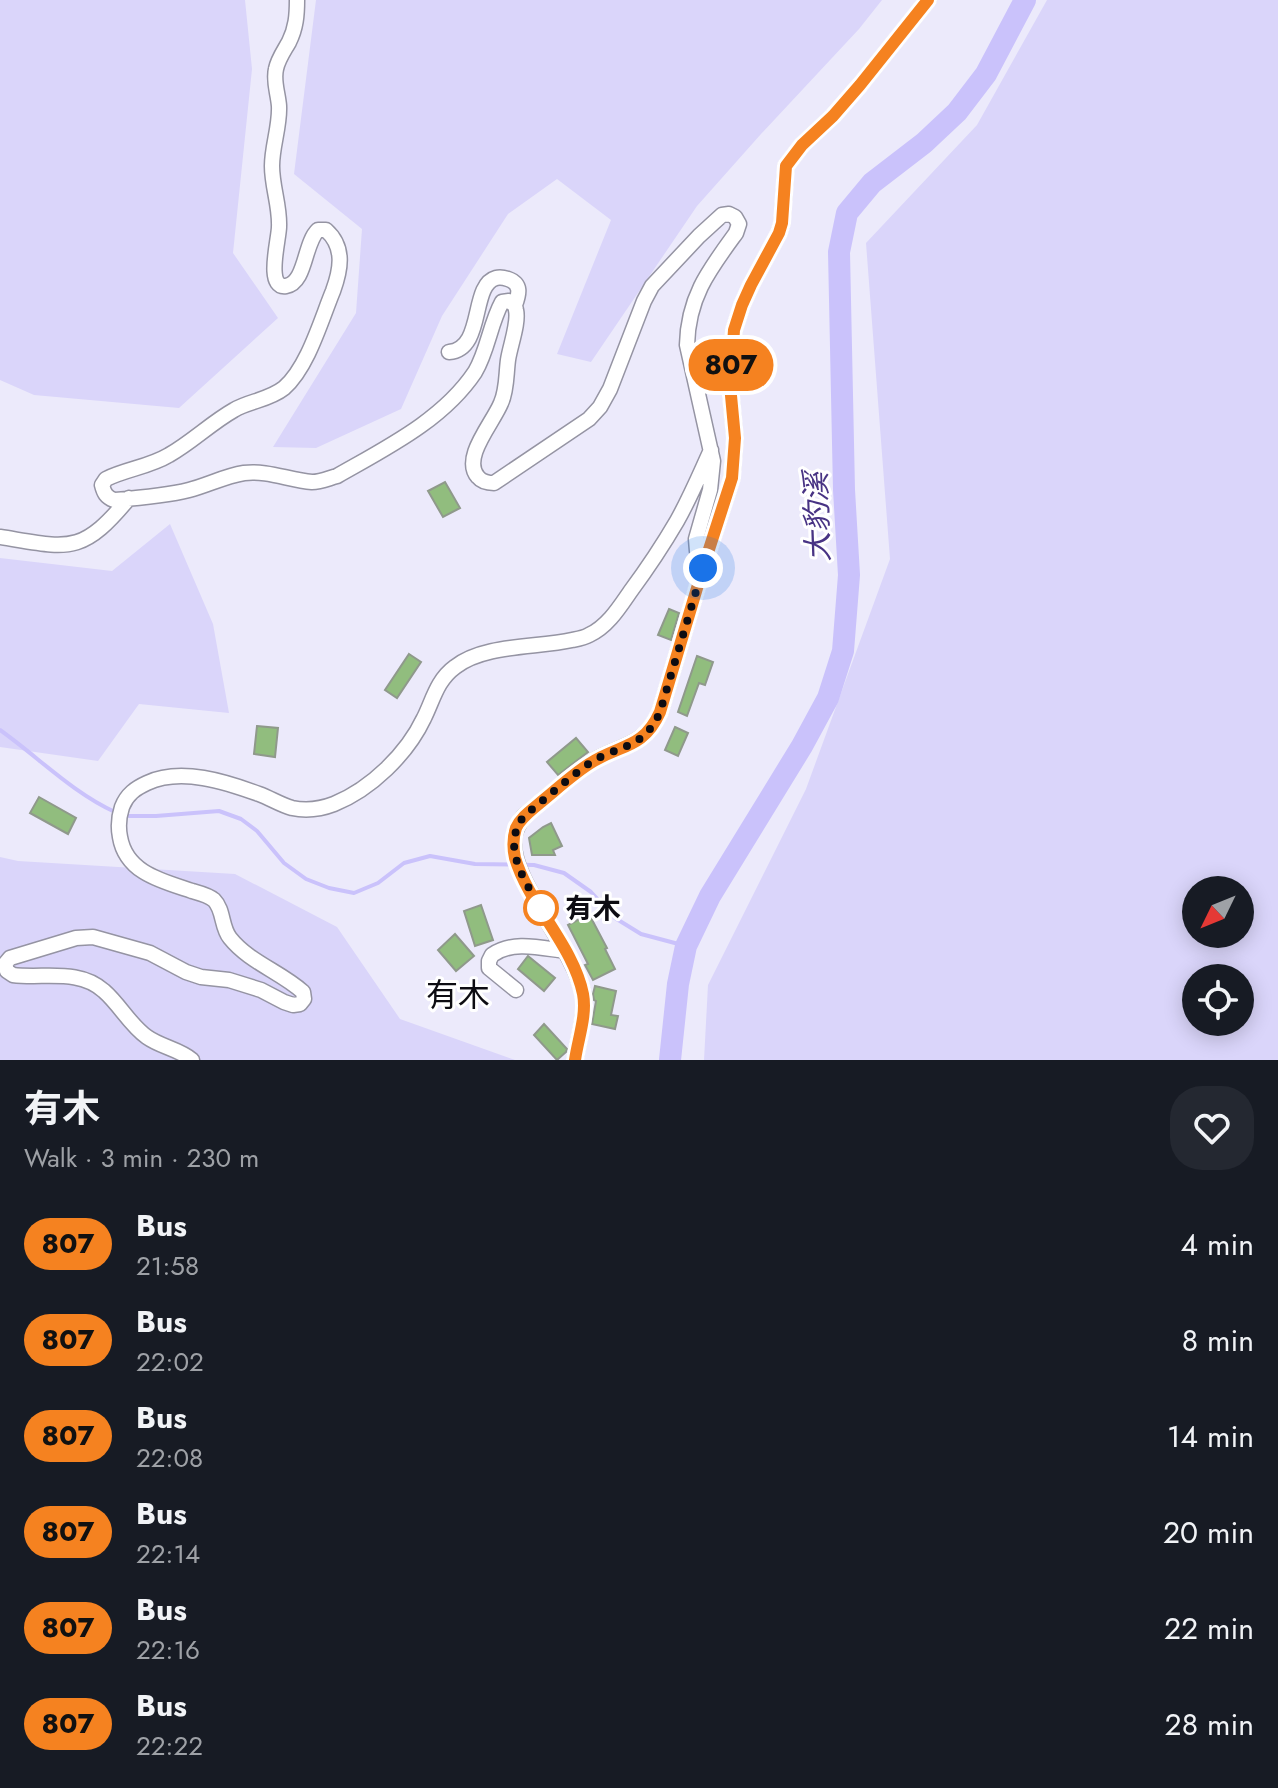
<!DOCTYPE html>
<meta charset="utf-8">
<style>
:root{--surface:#171b24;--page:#242831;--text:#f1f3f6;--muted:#9ea1a6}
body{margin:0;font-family:Jost,"Noto Sans TC",sans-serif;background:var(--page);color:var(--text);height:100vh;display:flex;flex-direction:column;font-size:30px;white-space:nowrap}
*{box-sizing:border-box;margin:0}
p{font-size:26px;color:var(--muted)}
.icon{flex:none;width:44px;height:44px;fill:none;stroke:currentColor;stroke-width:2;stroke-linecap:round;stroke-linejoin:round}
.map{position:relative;height:1060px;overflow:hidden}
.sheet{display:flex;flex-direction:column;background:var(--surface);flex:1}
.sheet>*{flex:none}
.badge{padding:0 16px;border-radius:26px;font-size:28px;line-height:52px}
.needle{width:52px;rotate:227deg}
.fabs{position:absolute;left:1182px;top:876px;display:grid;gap:16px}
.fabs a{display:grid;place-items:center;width:72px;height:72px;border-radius:50%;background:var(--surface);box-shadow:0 4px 20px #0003;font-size:40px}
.you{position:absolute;width:40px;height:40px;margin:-20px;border:6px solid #fff;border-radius:50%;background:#1a73e8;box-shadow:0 0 0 12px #1a73e833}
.map>.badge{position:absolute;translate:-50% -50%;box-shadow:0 0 0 4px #fff}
.round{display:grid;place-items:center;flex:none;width:84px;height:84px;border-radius:32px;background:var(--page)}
.summary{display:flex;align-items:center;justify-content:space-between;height:136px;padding:0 24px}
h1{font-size:38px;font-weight:700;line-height:60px}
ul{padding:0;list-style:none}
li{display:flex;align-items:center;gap:24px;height:96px;padding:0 24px}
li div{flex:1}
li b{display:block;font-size:30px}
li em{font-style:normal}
li .badge{min-width:88px;font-weight:700;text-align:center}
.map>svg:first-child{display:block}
.green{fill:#dad5fa;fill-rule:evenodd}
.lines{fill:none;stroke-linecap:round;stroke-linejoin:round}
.stream{stroke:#cac2fb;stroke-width:4}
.river{stroke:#cac2fb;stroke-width:22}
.building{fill:#91bd7e;stroke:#8f998b;stroke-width:2}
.minor-casing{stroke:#9594a3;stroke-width:17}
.minor{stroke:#fff;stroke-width:14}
.line-casing{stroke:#fff;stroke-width:18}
.line{stroke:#f58220;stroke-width:12}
.walk{stroke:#0d0c12;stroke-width:8;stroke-dasharray:0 14.4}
.stop-dot{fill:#fff;stroke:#f58220;stroke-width:4}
.labels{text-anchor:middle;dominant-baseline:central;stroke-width:6;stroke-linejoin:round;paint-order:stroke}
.stop-label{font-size:28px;font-weight:bold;fill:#0d0c12;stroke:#fff;text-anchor:start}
.water-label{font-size:30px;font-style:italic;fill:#483384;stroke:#fff}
.quarter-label{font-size:32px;fill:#0d0c12;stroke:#fff}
</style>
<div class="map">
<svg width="1278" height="1060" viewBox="0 0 1278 1060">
<rect width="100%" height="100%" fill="#eceafb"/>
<!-- green -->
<path class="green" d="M0 0H245L252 69 233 253 278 318 179 408 34 395 0 380Z
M316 0H882L859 29 761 134 697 206 591 362 557 354 611 220 557 179 508 214 442 316 401 409 316 448 273 447 356 313 362 229 294 174Z
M1047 0H1278V1060H704L708 985 806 789 890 559 866 243 977 125ZM1240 890V934H1196V890ZM1240 978V1022H1196V978Z
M170 524 213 624 229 713 139 704 98 761 0 747V558L112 571Z
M0 857 18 861 235 874 337 927 400 1019 515 1060H0Z"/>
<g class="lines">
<!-- stream -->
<path class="stream" d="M0 730C38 757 73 793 115 812
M123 816H156L219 811 241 819 257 831 284 863 306 879 329 888 354 893 378 883 404 863 430 856 475 864 534 865 564 873 591 892 615 918 641 934 686 946"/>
<!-- river -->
<path class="river" d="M670 1060 678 984 686 946 710 896 802 746 828 698 843 651 849 575 844 490 839 252 847 213 872 183 924 143 957 112 986 74 1025 0"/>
</g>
<!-- building -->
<path class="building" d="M445 482 460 508 443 517 428 491Z
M669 609 679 613 671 640 658 635Z
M409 654 421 662 397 698 385 690Z
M697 656 713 662 705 685 699 683 687 716 678 712Z
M257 726 278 728 275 757 254 754Z
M675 727 688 733 678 756 665 750Z
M576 738 588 752 558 775 547 762Z
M39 797 76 818 68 834 30 813Z
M551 823 562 846 553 850 555 855H532L529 838 543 827Z
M481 905 493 940 475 946 464 911Z
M589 914 607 948 605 949 615 969 593 980 585 965 588 964 568 925Z
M455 934 474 956 456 971 438 950Z
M528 956 555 978 544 991 518 969Z
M595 986 616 991 611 1015 618 1016 615 1029 592 1024 596 1001 594 1000 593 994Z
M544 1024 567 1049 566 1052 557 1060 534 1035Z"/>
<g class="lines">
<defs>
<path id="minor" d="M297 0C297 15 296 28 289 42 284 51 278 59 276 69 273 81 278 93 279 106 280 126 272 146 272 166 272 187 280 206 279 227 279 239 265 289 286 286 306 283 304 243 318 230H326C345 247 341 269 333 291 321 320 308 367 284 388 269 400 249 401 234 410 211 423 192 442 169 455 149 467 126 469 106 479L102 485C104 493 106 497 114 500 139 498 165 496 189 490 208 485 225 476 244 473 267 470 289 480 312 482 321 482 329 478 337 476 386 448 443 420 475 372 488 350 490 324 502 302L509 301C514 305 515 304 516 310 519 323 510 346 508 360 506 375 507 390 501 403 493 423 461 458 478 477 482 482 487 483 494 483L589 419 600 407 610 389 644 301 652 286 699 236 722 215 729 214 735 217 739 224 736 233C709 270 688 297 687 345L713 461 710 490 696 539 697 551 703 568
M449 352C485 349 470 285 496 278 500 277 505 278 508 279 522 284 519 294 515 305
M0 537C69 548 81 556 129 498
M516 990 489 968V961L492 955C513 940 541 948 565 951
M192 1060C179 1049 161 1047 147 1037 130 1025 120 1005 104 991 79 968 43 979 13 975L7 971 5 964 10 958 76 938 93 937 150 953 186 972 201 977 229 980 261 990 284 1002 293 1005 300 1004 304 999 303 992C281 972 249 962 230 938 221 927 224 910 214 900 208 895 199 893 192 891 162 881 126 873 120 837 118 827 119 816 122 807 127 794 136 788 147 783 181 767 226 782 259 794 270 798 281 805 292 808 307 811 321 809 334 804 371 789 407 754 424 718 433 700 437 680 455 667 484 644 537 648 572 640 577 639 584 638 589 635 607 627 619 608 630 592 647 569 663 545 677 521 690 498 700 474 711 450
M575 1060C578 1039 587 1014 583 993 573 947 509 879 514 838 515 829 519 823 524 816 545 799 565 781 587 765 617 744 643 750 660 712L703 568 732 478 735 438 730 385 734 330 742 305 751 285 779 233 782 223 786 166 802 145 833 116 860 85 928 0"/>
</defs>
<!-- minor casing -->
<use href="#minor" class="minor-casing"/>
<!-- minor -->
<use href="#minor" class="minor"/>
</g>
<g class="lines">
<defs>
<path id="line" d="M575 1060C578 1039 587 1015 583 994 573 945 529 905 515 858 513 849 513 837 516 828 521 817 532 810 541 802 557 789 572 775 589 764 619 744 643 750 660 712L703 568 732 478 735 438 730 385 734 330 742 305 751 285 779 233 782 223 786 166 802 145 833 116 860 85 928 0"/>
</defs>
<!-- line casing -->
<use href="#line" class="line-casing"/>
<!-- line -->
<use href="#line" class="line"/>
<!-- walk -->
<path class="walk" d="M541 908 542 910C525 881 500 847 524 816 545 799 565 781 587 765 617 744 643 751 660 712L703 568"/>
</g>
<!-- markers -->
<circle class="stop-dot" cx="541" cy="908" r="16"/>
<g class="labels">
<!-- stop labels -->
<g class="stop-label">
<text x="565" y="908">有木</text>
</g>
<!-- water labels -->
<g class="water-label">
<text transform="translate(817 517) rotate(-92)">大豹溪</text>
</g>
<!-- quarter labels -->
<g class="quarter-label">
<text x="458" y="995">有木</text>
</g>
</g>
</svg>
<div class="fabs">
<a><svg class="needle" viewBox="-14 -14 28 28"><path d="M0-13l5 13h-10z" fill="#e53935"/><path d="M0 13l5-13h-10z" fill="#9ea1a6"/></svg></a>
<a><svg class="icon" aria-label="locate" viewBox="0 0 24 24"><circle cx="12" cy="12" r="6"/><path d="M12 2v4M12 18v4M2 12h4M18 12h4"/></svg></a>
</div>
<div class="you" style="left:703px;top:568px"></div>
<b class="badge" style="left:731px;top:365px;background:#f58220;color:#111">807</b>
</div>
<section class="sheet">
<div class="summary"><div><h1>有木</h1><p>Walk · 3 min · 230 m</p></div><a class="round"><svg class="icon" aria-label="heart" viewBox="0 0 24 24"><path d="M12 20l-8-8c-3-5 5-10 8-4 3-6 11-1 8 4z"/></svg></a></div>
<ul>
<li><span class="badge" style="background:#f58220;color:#111">807</span><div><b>Bus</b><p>21:58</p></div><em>4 min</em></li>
<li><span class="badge" style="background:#f58220;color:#111">807</span><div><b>Bus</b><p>22:02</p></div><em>8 min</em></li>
<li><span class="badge" style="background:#f58220;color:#111">807</span><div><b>Bus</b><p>22:08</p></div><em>14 min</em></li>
<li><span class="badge" style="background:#f58220;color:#111">807</span><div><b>Bus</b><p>22:14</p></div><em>20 min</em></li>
<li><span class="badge" style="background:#f58220;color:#111">807</span><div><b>Bus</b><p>22:16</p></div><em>22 min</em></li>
<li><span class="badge" style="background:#f58220;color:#111">807</span><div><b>Bus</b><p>22:22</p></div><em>28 min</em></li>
</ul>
</section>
